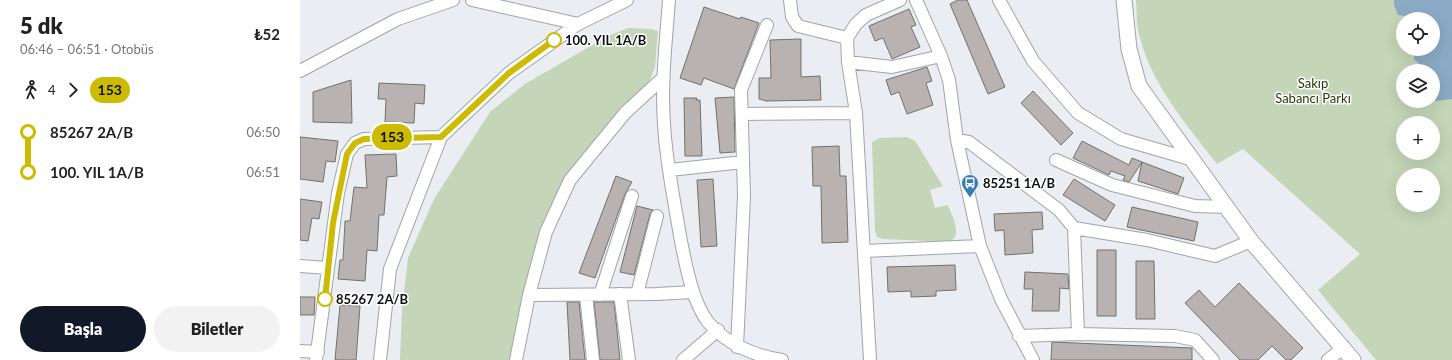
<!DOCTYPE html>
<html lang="tr">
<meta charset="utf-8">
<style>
:root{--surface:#fff;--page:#f2f2f2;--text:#222;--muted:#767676;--accent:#111827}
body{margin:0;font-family:Lato,sans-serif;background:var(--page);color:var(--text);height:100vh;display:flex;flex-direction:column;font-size:15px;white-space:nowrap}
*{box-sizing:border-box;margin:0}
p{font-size:13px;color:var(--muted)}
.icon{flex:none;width:22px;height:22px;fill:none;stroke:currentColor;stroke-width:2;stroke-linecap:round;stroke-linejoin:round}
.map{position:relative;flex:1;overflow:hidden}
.drawer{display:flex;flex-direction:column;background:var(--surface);width:300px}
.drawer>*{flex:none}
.badge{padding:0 8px;border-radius:13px;font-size:14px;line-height:26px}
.tools{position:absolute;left:1096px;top:12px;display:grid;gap:8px}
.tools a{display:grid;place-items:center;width:44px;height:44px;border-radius:50%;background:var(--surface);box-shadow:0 4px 16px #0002;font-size:20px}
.map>.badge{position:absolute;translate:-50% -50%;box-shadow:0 0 0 2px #fff}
.legs{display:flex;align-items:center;gap:6px;height:44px;padding:0 20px;font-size:13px}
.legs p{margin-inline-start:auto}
.summary{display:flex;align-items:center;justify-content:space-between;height:68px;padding:0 20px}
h1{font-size:22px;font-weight:800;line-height:30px}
.cta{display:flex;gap:8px;margin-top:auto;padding:8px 20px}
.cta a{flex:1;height:46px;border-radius:24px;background:var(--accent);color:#fff;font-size:16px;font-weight:800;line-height:46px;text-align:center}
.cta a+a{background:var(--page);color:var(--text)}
ul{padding:0 20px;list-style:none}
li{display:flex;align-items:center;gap:14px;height:40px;font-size:15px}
li i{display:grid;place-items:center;width:6px;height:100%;margin:0 5px;background:currentColor}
li i::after{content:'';width:10px;height:10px;margin:-5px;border:3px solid;border-radius:50%;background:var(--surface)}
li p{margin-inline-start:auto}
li:first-child i{background:linear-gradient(#0000 50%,currentColor 0)}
li:last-child i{background:linear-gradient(currentColor 50%,#0000 0)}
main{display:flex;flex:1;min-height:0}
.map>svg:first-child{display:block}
.green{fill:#c4d6b7;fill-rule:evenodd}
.water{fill:#8caac6}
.building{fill:#b8b3b0;stroke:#74706c}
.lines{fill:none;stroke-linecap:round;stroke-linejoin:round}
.minor-casing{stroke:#a0a4a8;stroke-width:14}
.tertiary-casing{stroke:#a0a4a8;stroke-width:17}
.minor{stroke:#fff;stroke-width:12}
.tertiary{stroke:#fff;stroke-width:15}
.line-1-casing{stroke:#fff;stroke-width:9}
.line-1{stroke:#cb0;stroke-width:6}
.stop-1-dot{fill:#fff;stroke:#cb0;stroke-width:2}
.labels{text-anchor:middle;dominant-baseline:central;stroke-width:3;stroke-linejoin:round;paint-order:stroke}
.stop-label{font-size:13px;font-weight:bold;fill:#0e0f11;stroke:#fff;text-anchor:start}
.park-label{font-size:13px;fill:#1e3703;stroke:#fff}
.poi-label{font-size:13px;font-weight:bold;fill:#0e0f11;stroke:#fff;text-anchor:start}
</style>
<main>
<section class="drawer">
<div class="summary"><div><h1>5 dk</h1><p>06:46 – 06:51 · Otobüs</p></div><b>₺52</b></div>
<div class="legs"><svg class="icon" aria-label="walk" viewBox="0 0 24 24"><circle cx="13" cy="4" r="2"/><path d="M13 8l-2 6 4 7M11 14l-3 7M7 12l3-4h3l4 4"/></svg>4<svg class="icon" aria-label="forward" viewBox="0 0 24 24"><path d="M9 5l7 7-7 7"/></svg><b class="badge" style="background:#cb0;color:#111">153</b></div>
<ul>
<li><i style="color:#cb0"></i><b>85267 2A/B</b><p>06:50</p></li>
<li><i style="color:#cb0"></i><b>100. YIL 1A/B</b><p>06:51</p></li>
</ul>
<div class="cta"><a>Başla</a><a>Biletler</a></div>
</section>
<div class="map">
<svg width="1152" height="360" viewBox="0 0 1152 360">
<rect width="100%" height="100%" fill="#eaeef3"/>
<!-- green -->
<path class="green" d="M836 0H1152V360H1076L1018 290 1060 254 943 149 917 164C887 125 850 83 839 34 836 23 837 11 836 0ZM1103 19H1133V49H1103ZM1103 71H1133V101H1103ZM1103 123H1133V153H1103ZM1103 175H1133V205H1103Z
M328 28 351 29 358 31 355 67 347 88 256 204 224 344 222 360H100L102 308 108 258 134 199 190 112 225 84 308 36Z
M607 137 615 141 643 186 630 190 635 208 648 205C652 216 664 237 648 242L583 239 577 237 575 231 572 142 579 138Z"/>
<!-- water -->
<path class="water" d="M1094 0H1152V99L1137 101 1133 99V71H1119L1120 65 1114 59 1115 49H1133V19H1112L1111 17 1098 15 1094 5Z"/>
<!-- building -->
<path class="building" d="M658 0H667L705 87 688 94 650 4Z
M404 7 440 19 441 17 459 23 434 89 404 78 401 85 380 78Z
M609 9 616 25 611 27 620 47 592 59 583 38 575 41 569 26Z
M501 39V77L520 76 521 100 466 101 459 99V78H471L470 40Z
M627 67 632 81 626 83 633 105 607 114 599 92 591 95 586 80Z
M51 80 52 123 13 122V92Z
M79 83 125 85 124 104 115 103 114 123 85 122 86 99H78Z
M733 91 773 133 761 145 721 103Z
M434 97 435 152 420 153 415 98Z
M384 98H397L396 100H400L402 156H385Z
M0 137 38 141 35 162 26 161 23 182 0 179Z
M782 141 829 165 832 158 842 162 829 182 823 180 825 176 811 171 809 175 773 158Z
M539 146 540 176H546L548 242 522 243 521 186H513L512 147Z
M96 154 97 176 87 177 84 215H79L77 251 67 250 65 281 38 279 40 260H43L45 221H50L54 187 67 188 65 155Z
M842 162 884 178 878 194 838 181Z
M316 176 332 182 325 194 295 278 279 273Z
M413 179 417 246 401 247 397 180Z
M774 179 815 205 805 221 763 195Z
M0 199 22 202 19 219 12 218 8 241 0 240Z
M337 206 353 210 350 214 334 275 320 272Z
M832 207 898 222 894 241 827 227Z
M742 212 743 229 732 230 733 253 705 255 704 230 695 231 694 214Z
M797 250H816V316H797Z
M836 261H854L855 319H836Z
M655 265 656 290 636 291V296L611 297V291L588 292 587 267Z
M725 272 768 274 769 289 760 288 759 311H732L733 289H724Z
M939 283 1003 348 991 360H986L972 346 958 360H940L885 303 899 290 915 307Z
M0 297H15L14 315H0Z
M267 302H279L285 360H270Z
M294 302H314L320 360H300Z
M40 305 60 306 56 360H35Z
M752 342 892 348V360H751Z"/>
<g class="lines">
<defs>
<path id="minor" d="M172 0 278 24
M369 0C366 41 361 83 364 124 366 162 374 199 380 236 385 261 392 302 408 322 426 344 455 356 482 360
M490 0 492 17 498 26 547 38
M616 0 641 56 649 80 657 140 680 246 701 299 733 360
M699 0 733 61 778 113 821 139 890 159
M548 62 592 67 641 56
M0 71 98 19 153 0
M442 114 556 113
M657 140 669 142 759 210 774 228 778 334
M756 160 812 185 895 206 927 207
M370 170 443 162
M774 228 847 240 915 256 951 241
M564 251 680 246
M0 266 27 268
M320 294 329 360
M337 294 357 216
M229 295 357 294 393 292
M286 295 293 360
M300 295 332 196
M719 336 778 334 875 336 895 340 913 360
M437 347 444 196 441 90 467 25
M0 351 18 352
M16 360 38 193 47 154 55 143 64 139 141 137
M80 360 90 269 141 137 209 73 278 24 327 0
M216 360 229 295 246 232 270 180 325 113 363 78
M383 360 418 330
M570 360 556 113 548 62 547 38 556 24 566 15 600 0
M1028 360 1044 347"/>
<path id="tertiary" d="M824 0 829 49 839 86 951 241 1053 360"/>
</defs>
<!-- minor casing -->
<use href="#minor" class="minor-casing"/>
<!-- tertiary casing -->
<use href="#tertiary" class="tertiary-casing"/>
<!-- minor -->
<use href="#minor" class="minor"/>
<!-- tertiary -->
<use href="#tertiary" class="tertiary"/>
</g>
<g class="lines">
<defs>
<path id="line-1" d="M25 299 33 223 47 154 55 143 64 139 141 137 209 73 254 40"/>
</defs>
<!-- line-1 casing -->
<use href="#line-1" class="line-1-casing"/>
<!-- line-1 -->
<use href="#line-1" class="line-1"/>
</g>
<!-- icons -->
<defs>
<symbol id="bus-pin" viewBox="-11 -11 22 30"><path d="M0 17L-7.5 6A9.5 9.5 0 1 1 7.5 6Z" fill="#357fb3" stroke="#fff"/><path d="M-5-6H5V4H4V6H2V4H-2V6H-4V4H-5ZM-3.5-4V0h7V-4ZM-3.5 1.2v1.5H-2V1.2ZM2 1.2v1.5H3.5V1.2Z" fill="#fff"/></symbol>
</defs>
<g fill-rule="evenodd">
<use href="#bus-pin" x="660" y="173" width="20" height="27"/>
</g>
<!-- markers -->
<g class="stop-1-dot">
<circle cx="254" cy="40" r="7"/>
<circle cx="25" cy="299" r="7"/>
</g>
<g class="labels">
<!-- stop labels -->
<g class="stop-label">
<text x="265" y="40">100. YIL 1A/B</text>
<text x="36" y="299">85267 2A/B</text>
</g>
<!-- park labels -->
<g class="park-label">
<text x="1013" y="83">Sakıp<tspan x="1013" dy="15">Sabancı Parkı</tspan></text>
</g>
<!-- poi labels -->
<g class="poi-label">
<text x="683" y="183">85251 1A/B</text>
</g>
</g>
</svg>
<div class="tools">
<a><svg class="icon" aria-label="locate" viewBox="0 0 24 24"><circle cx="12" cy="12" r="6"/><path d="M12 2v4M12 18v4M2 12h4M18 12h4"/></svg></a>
<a><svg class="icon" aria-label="layers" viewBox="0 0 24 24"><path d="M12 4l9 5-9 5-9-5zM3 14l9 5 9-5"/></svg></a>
<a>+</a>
<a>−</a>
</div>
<b class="badge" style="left:92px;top:137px;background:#cb0;color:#111">153</b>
</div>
</main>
